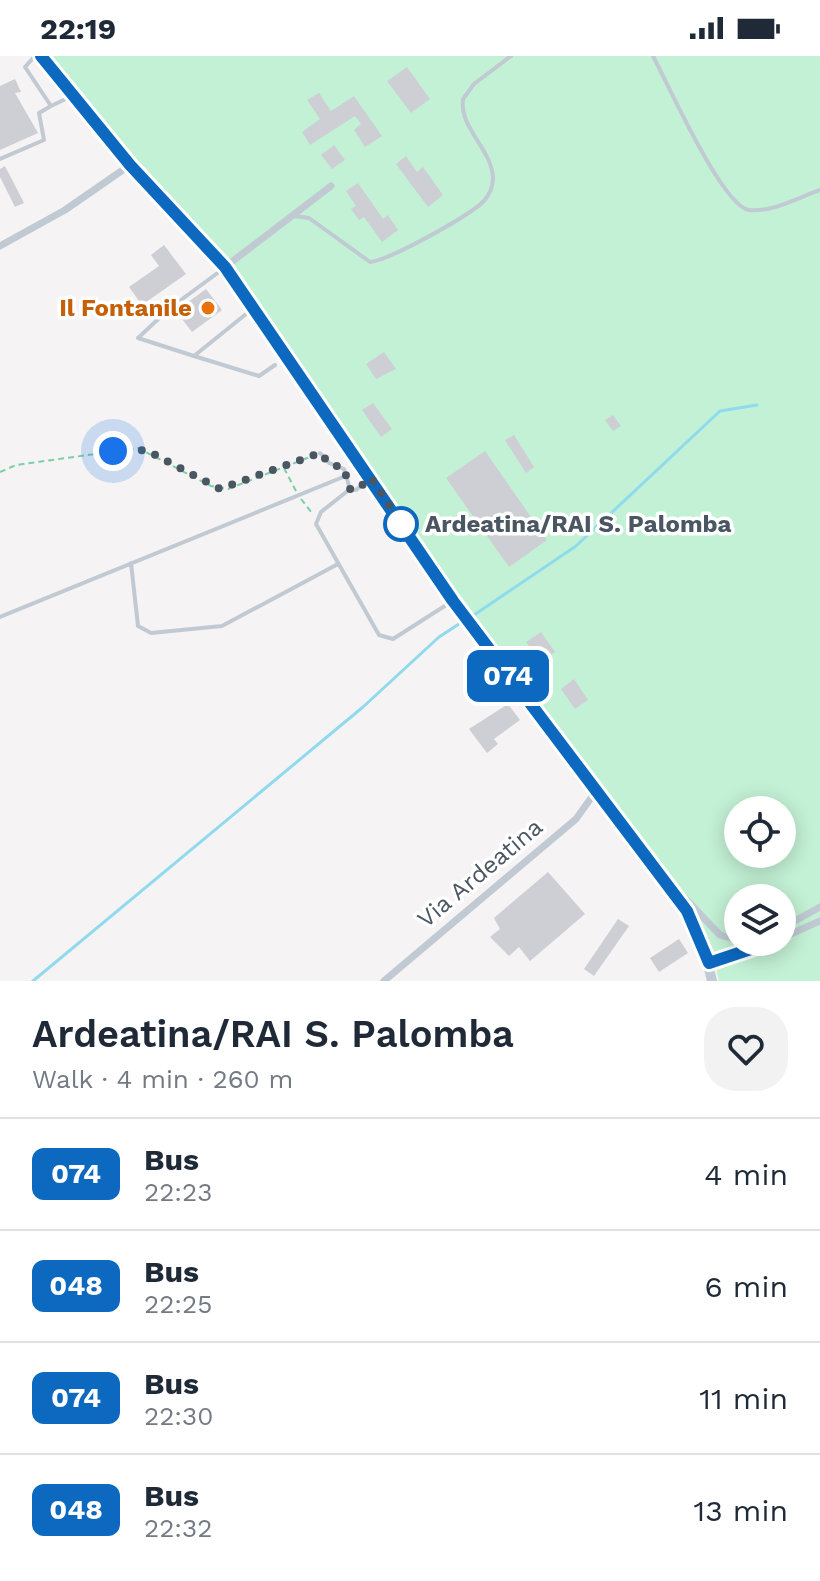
<!DOCTYPE html>
<meta charset="utf-8">
<style>
:root{--surface:#fff;--page:#f2f2f3;--text:#1f2937;--muted:#747a83;--line:#e0e1e3}
body{margin:0;font-family:"Work Sans",sans-serif;background:var(--page);color:var(--text);height:100vh;display:flex;flex-direction:column;font-size:30px;white-space:nowrap}
*{box-sizing:border-box;margin:0}
p{font-size:26px;color:var(--muted)}
.icon{flex:none;width:44px;height:44px;fill:none;stroke:currentColor;stroke-width:2;stroke-linecap:round;stroke-linejoin:round}
.map{position:relative;height:925px;overflow:hidden}
.panel{display:flex;flex-direction:column;background:var(--surface);flex:1}
.panel>*{flex:none}
.badge{padding:0 16px;border-radius:12px;font-size:28px;line-height:52px}
.tools{position:absolute;left:724px;top:740px;display:grid;gap:16px}
.tools a{display:grid;place-items:center;width:72px;height:72px;border-radius:50%;background:var(--surface);box-shadow:0 4px 20px #0003;font-size:40px}
.you{position:absolute;width:40px;height:40px;margin:-20px;border:6px solid #fff;border-radius:50%;background:#1a73e8;box-shadow:0 0 0 12px #1a73e833}
.map>.badge{position:absolute;translate:-50% -50%;box-shadow:0 0 0 4px #fff}
.round{display:grid;place-items:center;flex:none;width:84px;height:84px;border-radius:32px;background:var(--page)}
.overview{display:flex;align-items:center;justify-content:space-between;height:136px;padding:0 32px}
h1{font-size:38px;font-weight:600;line-height:60px}
ul{padding:0;list-style:none}
li{display:flex;align-items:center;gap:24px;height:112px;padding:0 32px;border-top:2px solid var(--line)}
li div{flex:1}
li b{display:block;font-size:30px}
li em{font-style:normal}
li .badge{min-width:88px;font-weight:700;text-align:center}
.status{display:flex;justify-content:space-between;align-items:center;height:56px;padding:0 40px;background:var(--surface);direction:ltr}
.status svg{height:22px;fill:currentColor}
.map>svg:first-child{display:block}
.green{fill:#c3f1d5;fill-rule:evenodd}
.lines{fill:none;stroke-linecap:round;stroke-linejoin:round}
.stream{stroke:#90daee;stroke-width:3}
.building{fill:#cdcfd5}
.path{stroke:#7ad0a6;stroke-width:2;stroke-dasharray:6 4;stroke-linecap:butt}
.service{stroke:#c1cad2;stroke-width:4}
.minor{stroke:#c1cad2;stroke-width:7}
.secondary{stroke:#c1cbd6;stroke-width:10}
.line-casing{stroke:#fff;stroke-width:18}
.line{stroke:#0c69bf;stroke-width:12}
.walk{stroke:#4a5661;stroke-width:8;stroke-dasharray:0 14.4}
.food-dot{fill:#e8710a;stroke:#fff;stroke-width:3}
.stop-dot{fill:#fff;stroke:#0c69bf;stroke-width:4}
.labels{text-anchor:middle;dominant-baseline:central;stroke-width:7;stroke-linejoin:round;paint-order:stroke}
.food-label{font-size:24px;font-weight:bold;fill:#c56008;stroke:#fff;text-anchor:end}
.stop-label{font-size:24px;font-weight:bold;fill:#4a5661;stroke:#fff;text-anchor:start}
.street-label{font-size:24px;fill:#4a5661;stroke:#fff}
</style>
<div class="status"><b>22:19</b><svg viewBox="0 0 49 12"><path d="M0 12V9h3v3zM5 12V6h3v6zM10 12V3h3v9zM15 12V0h3v12zM26 1h20v11H26zM47 4h2v5h-2z"/></svg></div>
<div class="map">
<svg width="820" height="925" viewBox="0 0 820 925">
<rect width="100%" height="100%" fill="#f5f3f3"/>
<!-- green -->
<path class="green" d="M41 0H820V925H719L714 905 650 805 453 545 254 252ZM738 754H782V798H738ZM738 842H782V886H738Z"/>
<g class="lines">
<!-- stream -->
<path class="stream" d="M474 559 576 490 720 355 757 349
M33 925 363 651 439 581 459 568"/>
</g>
<!-- building -->
<path class="building" d="M407 11 430 43 411 57 387 25Z
M15 23 21 36 15 37 38 77 0 94V30Z
M319 37 331 55 354 40 382 80 365 91 354 74 361 68 355 60 310 89 302 76 320 63 307 44Z
M334 89 345 104 332 113 321 99Z
M406 100 417 116 423 111 443 139 428 151 396 108Z
M5 110 24 147 15 151 0 121V113Z
M358 127 383 163 388 159 398 174 382 186 364 161 359 164 351 153 356 150 346 135Z
M164 189 186 218 142 249 129 231 159 210 151 199Z
M206 233 222 254 192 276 176 255Z
M384 296 396 313 376 323 366 308Z
M373 347 392 373 381 381 362 354Z
M613 359 621 370 613 375 605 364Z
M514 379 534 411 526 417 505 384Z
M485 395 547 484 509 511 446 422Z
M541 576 555 596 541 606 526 586Z
M574 623 588 644 575 653 561 633Z
M508 648 520 664 494 683 498 688 487 697 469 673Z
M548 816 585 858 530 905 519 891 509 900 490 881 500 873 494 862Z
M618 863 629 870 594 920 584 913Z
M679 883 688 897 659 916 650 902Z"/>
<g class="lines">
<!-- path -->
<path class="path" d="M284 412 296 435
M0 416 16 409 138 392 211 430 228 433 315 399
M301 443 312 457"/>
<!-- service -->
<path class="service" d="M35 0 25 11 51 50 72 40
M653 0C668 28 722 150 749 154 771 157 800 141 820 134
M0 103 44 84 39 57 51 50
M294 160 309 162 370 206C390 204 469 160 484 145 489 139 493 131 493 122 492 93 459 72 463 43L474 28 511 0
M223 213 170 252 138 282 194 300 251 254
M194 300 259 320 275 309
M320 397 329 407 344 413 350 433 321 456 316 468 379 579 393 583 451 546
M350 433 356 434 368 424
M131 507 138 570 151 577 222 570 338 508
M0 561 348 419"/>
<!-- minor -->
<path class="minor" d="M0 190 65 154 130 109
M225 211 331 130
M678 835 720 879 751 888
M782 872 820 851
M782 882 820 865
M746 893 772 886
M709 907 750 888
M384 925 576 763 596 735"/>
<!-- secondary -->
<path class="secondary" d="M41 0 130 109 225 211 453 545 687 855 702 884 712 925"/>
</g>
<g class="lines">
<defs>
<path id="line" d="M41 0 130 109 225 211 453 545 687 855 709 907 772 886"/>
</defs>
<!-- line casing -->
<use href="#line" class="line-casing"/>
<!-- line -->
<use href="#line" class="line"/>
<!-- walk -->
<path class="walk" d="M113 395 146 394 220 433 320 397 329 407 344 413 350 433 356 434 371 422 404 471 401 468"/>
</g>
<!-- markers -->
<circle class="food-dot" cx="208" cy="252" r="8"/>
<circle class="stop-dot" cx="401" cy="468" r="16"/>
<g class="labels">
<!-- food labels -->
<g class="food-label">
<text x="192" y="252">Il Fontanile</text>
</g>
<!-- stop labels -->
<g class="stop-label">
<text x="425" y="468">Ardeatina/RAI S. Palomba</text>
</g>
<!-- street labels -->
<g class="street-label">
<text transform="translate(480 817) rotate(-40)">Via Ardeatina</text>
</g>
</g>
</svg>
<div class="tools">
<a><svg class="icon" aria-label="locate" viewBox="0 0 24 24"><circle cx="12" cy="12" r="6"/><path d="M12 2v4M12 18v4M2 12h4M18 12h4"/></svg></a>
<a><svg class="icon" aria-label="layers" viewBox="0 0 24 24"><path d="M12 4l9 5-9 5-9-5zM3 14l9 5 9-5"/></svg></a>
</div>
<div class="you" style="left:113px;top:395px"></div>
<b class="badge" style="left:508px;top:620px;background:#0c69bf;color:#fff">074</b>
</div>
<section class="panel">
<div class="overview"><div><h1>Ardeatina/RAI S. Palomba</h1><p>Walk · 4 min · 260 m</p></div><a class="round"><svg class="icon" aria-label="heart" viewBox="0 0 24 24"><path d="M12 20l-8-8c-3-5 5-10 8-4 3-6 11-1 8 4z"/></svg></a></div>
<ul>
<li><span class="badge" style="background:#0c69bf;color:#fff">074</span><div><b>Bus</b><p>22:23</p></div><em>4 min</em></li>
<li><span class="badge" style="background:#0c69bf;color:#fff">048</span><div><b>Bus</b><p>22:25</p></div><em>6 min</em></li>
<li><span class="badge" style="background:#0c69bf;color:#fff">074</span><div><b>Bus</b><p>22:30</p></div><em>11 min</em></li>
<li><span class="badge" style="background:#0c69bf;color:#fff">048</span><div><b>Bus</b><p>22:32</p></div><em>13 min</em></li>
</ul>
</section>
